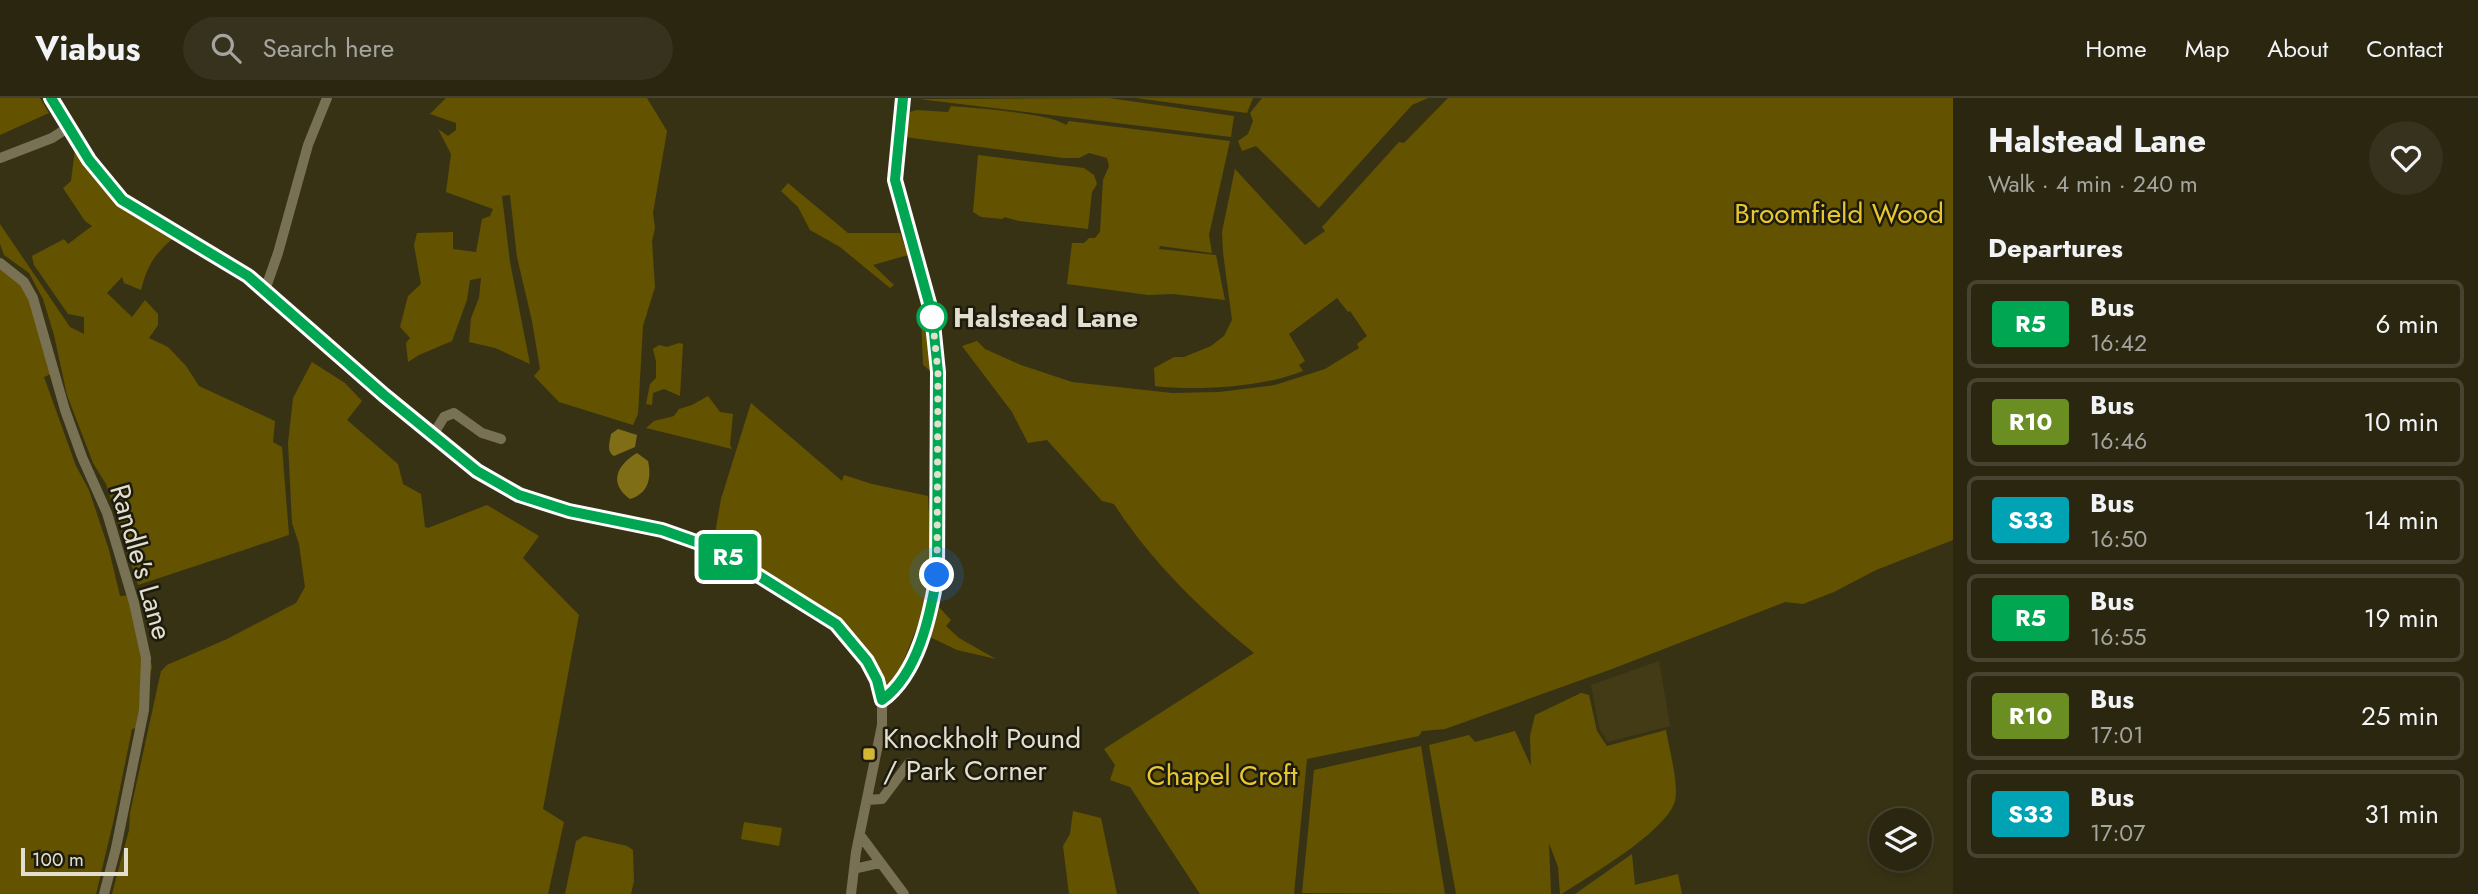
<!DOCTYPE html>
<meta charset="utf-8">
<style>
:root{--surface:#2a2610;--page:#36321e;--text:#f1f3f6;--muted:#a5a59f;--line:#464330}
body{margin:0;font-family:Jost,sans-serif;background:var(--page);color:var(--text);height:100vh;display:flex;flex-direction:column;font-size:26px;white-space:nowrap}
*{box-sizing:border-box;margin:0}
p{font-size:23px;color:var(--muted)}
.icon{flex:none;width:38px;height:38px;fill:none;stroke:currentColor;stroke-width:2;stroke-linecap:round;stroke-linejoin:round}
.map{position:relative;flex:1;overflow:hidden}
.side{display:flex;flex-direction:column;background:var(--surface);width:525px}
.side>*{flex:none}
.badge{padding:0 14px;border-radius:5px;font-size:24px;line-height:46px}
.controls{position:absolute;left:1869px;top:710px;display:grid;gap:14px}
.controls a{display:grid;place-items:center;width:63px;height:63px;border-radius:50%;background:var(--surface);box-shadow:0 4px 10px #0003,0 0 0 2px var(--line);font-size:35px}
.scale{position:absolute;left:21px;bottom:18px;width:107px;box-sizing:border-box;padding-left:7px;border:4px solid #e3dfce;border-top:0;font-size:19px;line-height:24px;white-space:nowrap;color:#e3dfce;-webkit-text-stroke:5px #1d1a0e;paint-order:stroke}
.you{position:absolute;width:35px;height:35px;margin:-18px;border:5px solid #fff;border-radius:50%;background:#1a73e8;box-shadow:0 0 0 10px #1a73e833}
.map>.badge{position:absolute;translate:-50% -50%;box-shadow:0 0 0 4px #fff}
h2{padding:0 35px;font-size:26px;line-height:63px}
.round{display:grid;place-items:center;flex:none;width:74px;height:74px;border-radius:37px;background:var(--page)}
.headline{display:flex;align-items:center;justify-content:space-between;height:119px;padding:0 35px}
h1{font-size:33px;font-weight:700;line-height:52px}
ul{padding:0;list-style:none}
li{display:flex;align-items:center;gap:21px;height:88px;margin:0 14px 10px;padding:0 21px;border:4px solid var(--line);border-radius:10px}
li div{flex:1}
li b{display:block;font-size:26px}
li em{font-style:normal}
li .badge{min-width:77px;font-weight:700;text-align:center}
header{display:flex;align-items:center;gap:42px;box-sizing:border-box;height:98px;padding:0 35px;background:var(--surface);border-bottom:2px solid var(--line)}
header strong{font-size:33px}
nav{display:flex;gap:38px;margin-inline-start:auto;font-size:24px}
.search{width:490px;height:63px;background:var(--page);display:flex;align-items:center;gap:18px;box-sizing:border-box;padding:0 24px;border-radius:38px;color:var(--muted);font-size:26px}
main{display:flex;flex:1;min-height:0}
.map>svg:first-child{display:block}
.built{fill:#433b16}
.green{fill:#635300}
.water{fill:#806e16}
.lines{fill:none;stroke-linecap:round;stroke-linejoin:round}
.minor{stroke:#787153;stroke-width:10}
.line-casing{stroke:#fff;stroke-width:16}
.line{stroke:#00a651;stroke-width:10}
.walk{stroke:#e3dfce;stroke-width:7;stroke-dasharray:0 12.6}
.stop-dot{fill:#fff;stroke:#00a651;stroke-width:3.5}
.poi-dot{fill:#d2b735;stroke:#1d1a0e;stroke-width:2.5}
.labels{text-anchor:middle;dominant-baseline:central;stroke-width:5;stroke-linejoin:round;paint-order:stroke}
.park-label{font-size:28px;fill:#e7c731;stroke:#1d1a0e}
.stop-label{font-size:28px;font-weight:bold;fill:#e3dfce;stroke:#1d1a0e;text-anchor:start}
.street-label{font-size:28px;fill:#e3dfce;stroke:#1d1a0e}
.poi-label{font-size:28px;fill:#e3dfce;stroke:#1d1a0e;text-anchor:start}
</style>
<header>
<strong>Viabus</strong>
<div class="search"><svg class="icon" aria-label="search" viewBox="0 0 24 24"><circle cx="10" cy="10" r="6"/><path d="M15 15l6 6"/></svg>Search here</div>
<nav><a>Home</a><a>Map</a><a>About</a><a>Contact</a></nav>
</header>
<main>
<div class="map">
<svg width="1953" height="796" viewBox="0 0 1953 796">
<rect width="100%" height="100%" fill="#383215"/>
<!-- built -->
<path class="built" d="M1659 563 1670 628 1608 644 1599 630 1591 587Z"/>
<!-- green -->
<path class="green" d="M0 0H40L49 15 0 37Z
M446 0H647L667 33 653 115 655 130 652 143 655 189 643 228 638 316 633 327 559 304 534 278 540 271 532 223 517 159 510 97 502 98 510 164 530 266 495 250 469 244 471 220 479 200 481 180 470 182 467 202 452 243 419 257 408 264 406 245 410 240 400 229 408 198 421 186 414 147 417 135 453 134V151L476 154 482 121 490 118 493 111 446 94 451 56 438 31 448 38 456 32V25L430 16Z
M1109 0 1234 18 1231 39 919 1Z
M1136 0H1253L1247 15Z
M1262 0H1428L1412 7 1319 110 1256 48 1242 53 1238 43 1248 36 1253 23 1250 15Z
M1448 0H1953V442L1876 472 1834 494 1803 506 1785 504 1612 571 1445 631 1422 633 1419 638 1307 661 1294 796H1200L1130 689 1110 682 1115 667 1104 651 1254 555C1201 512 1150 462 1114 406L1102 403 1047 342 1028 345 1012 314 962 248 977 243 985 251 1021 267 1072 284 1172 295 1219 294 1275 287 1325 271 1359 250 1357 246 1367 238 1350 213 1348 214 1337 200 1289 236 1305 263 1299 267 1303 273C1264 289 1197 293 1155 288L1154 270 1174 259H1184L1211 248 1224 238 1232 222 1223 154 1222 134 1235 71 1305 147 1325 133 1322 129 1399 44 1404 45Z
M951 8C973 10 1051 15 1066 27L1069 23 1230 43 1209 137 1212 155 1160 148 1159 151 1216 157 1225 202 1173 196 1148 197 1067 186 1072 145H1084L1089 140H1095L1100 134 1103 82 1109 68 1107 60 1089 55 1079 60H1063L905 39 907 15 916 12 948 14Z
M75 51 81 54 122 105 176 138C156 154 147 167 141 192L124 185 122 179 107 195 132 219 145 202 158 216V227L149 240 168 249 186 268 199 288 275 323 273 344 282 349 289 437 138 487 106 386 93 365 67 297 54 237 43 201 29 175 4 157 0 146V126L70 229 84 236V219L68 216 34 167 32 158 64 141 68 146 92 128 85 123 63 90 71 83Z
M978 57 1084 70 1094 77 1097 86 1092 94 1088 131 1019 123 1004 119 1003 121 981 119 973 114Z
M788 85 848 135H900L908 157 873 167 894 187 890 190 840 149 810 132 798 109 781 93Z
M0 171 22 187 31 205 51 276 44 279 76 368 89 392 109 452 120 498 135 497 152 569 137 630 132 631 113 725 96 796H0Z
M921 218 929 220 933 275 923 267Z
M679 245 683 246 680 298 664 291 653 295 652 307 646 306 650 286 656 280V263L653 251 659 247 667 249Z
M312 264 345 285 362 303 347 322 398 366 403 386 421 396 425 429 428 430 487 407 539 438 523 460 579 517 543 711 564 724 548 796H112L129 732 130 715 161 573 167 567 227 541 296 505 305 489 299 446 292 425 288 345 293 300Z
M708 298 720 314 733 316 730 347 732 351 646 330 654 323 674 318 679 311 692 307Z
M751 305 842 383 844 377 872 386 928 398 932 475 929 499 897 579 890 588 883 591 872 562 839 518 713 447 721 401Z
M939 509 951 522 946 528 959 540 996 561 957 552 930 539Z
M1581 595 1589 597 1597 633 1607 648 1666 632C1669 650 1679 686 1675 703 1666 734 1589 778 1562 796H1560L1558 769 1549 745 1551 796H1456L1429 647 1469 637 1475 644 1515 633 1531 668 1530 638 1535 617Z
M1421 648 1445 796 1302 795 1314 672Z
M1073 713 1101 720 1117 796H1069L1063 748 1070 736Z
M744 724 782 730 779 748 741 741Z
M584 738 627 748 633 752 634 783 631 796H565L576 743Z
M1632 756 1635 787 1678 776 1682 796H1575Z"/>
<!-- water -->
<path class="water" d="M618 331 637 337 635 349 614 358C606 353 610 344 611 336Z
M637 355 648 363C652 380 648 396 630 401 608 385 617 367 637 355Z"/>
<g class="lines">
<!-- minor -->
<path class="minor" d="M51 0 89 62 122 102 248 178 384 297 477 373 519 397 569 413 662 432 716 451 836 526 867 563 877 582 882 602V627L856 754 851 796
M0 60 52 40 69 29
M0 165 24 184 33 200 65 312 82 359 107 415 134 505 146 560 144 612 116 750 104 796
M265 192 278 155 308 47 327 0
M433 337 444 319 454 315 482 335 501 341
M882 602C918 576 930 518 937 477L938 274 931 216 895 82 903 0
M867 702 882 701 909 665
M860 737 904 796
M854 771 880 765"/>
</g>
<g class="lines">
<defs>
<path id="line" d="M51 0 89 62 122 102 248 178 384 297 477 373 519 397 569 413 662 432 716 451 836 526 867 563 877 582 882 602C918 576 930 518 937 477L938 274 932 216 895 82 903 0"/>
</defs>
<!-- line casing -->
<use href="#line" class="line-casing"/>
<!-- line -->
<use href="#line" class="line"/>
<!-- walk -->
<path class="walk" d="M932 219V216L938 274 937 477"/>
</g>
<!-- markers -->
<circle class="stop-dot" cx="932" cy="219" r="14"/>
<rect class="poi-dot" x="862" y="649" width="14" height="14" rx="3.5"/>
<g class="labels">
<!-- park labels -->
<g class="park-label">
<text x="1839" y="115">Broomfield Wood</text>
<text x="1222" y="677">Chapel Croft</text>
</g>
<!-- stop labels -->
<g class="stop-label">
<text x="953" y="219">Halstead Lane</text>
</g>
<!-- street labels -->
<g class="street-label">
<text transform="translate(141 464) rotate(74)">Randle's Lane</text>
</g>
<!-- poi labels -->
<g class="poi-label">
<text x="883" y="640">Knockholt Pound<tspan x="883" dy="32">/ Park Corner</tspan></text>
</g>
</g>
</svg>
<div class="controls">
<a><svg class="icon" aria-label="layers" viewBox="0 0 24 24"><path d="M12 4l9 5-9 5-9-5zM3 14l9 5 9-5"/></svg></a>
</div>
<div class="scale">100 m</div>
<div class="you" style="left:937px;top:477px"></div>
<b class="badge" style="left:728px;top:459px;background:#00a651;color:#fff">R5</b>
</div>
<section class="side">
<div class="headline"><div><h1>Halstead Lane</h1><p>Walk · 4 min · 240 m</p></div><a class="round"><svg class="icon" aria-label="heart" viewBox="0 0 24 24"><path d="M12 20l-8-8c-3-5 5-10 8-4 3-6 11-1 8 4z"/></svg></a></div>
<h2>Departures</h2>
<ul>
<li><span class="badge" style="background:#00a651;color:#fff">R5</span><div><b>Bus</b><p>16:42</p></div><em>6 min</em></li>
<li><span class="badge" style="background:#6b8e23;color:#fff">R10</span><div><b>Bus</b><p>16:46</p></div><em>10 min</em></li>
<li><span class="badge" style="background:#00a3b4;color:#fff">S33</span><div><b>Bus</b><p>16:50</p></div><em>14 min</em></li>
<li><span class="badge" style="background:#00a651;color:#fff">R5</span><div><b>Bus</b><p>16:55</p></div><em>19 min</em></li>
<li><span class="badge" style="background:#6b8e23;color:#fff">R10</span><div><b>Bus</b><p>17:01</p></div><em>25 min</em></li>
<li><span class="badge" style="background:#00a3b4;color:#fff">S33</span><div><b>Bus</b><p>17:07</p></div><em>31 min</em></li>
</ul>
</section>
</main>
